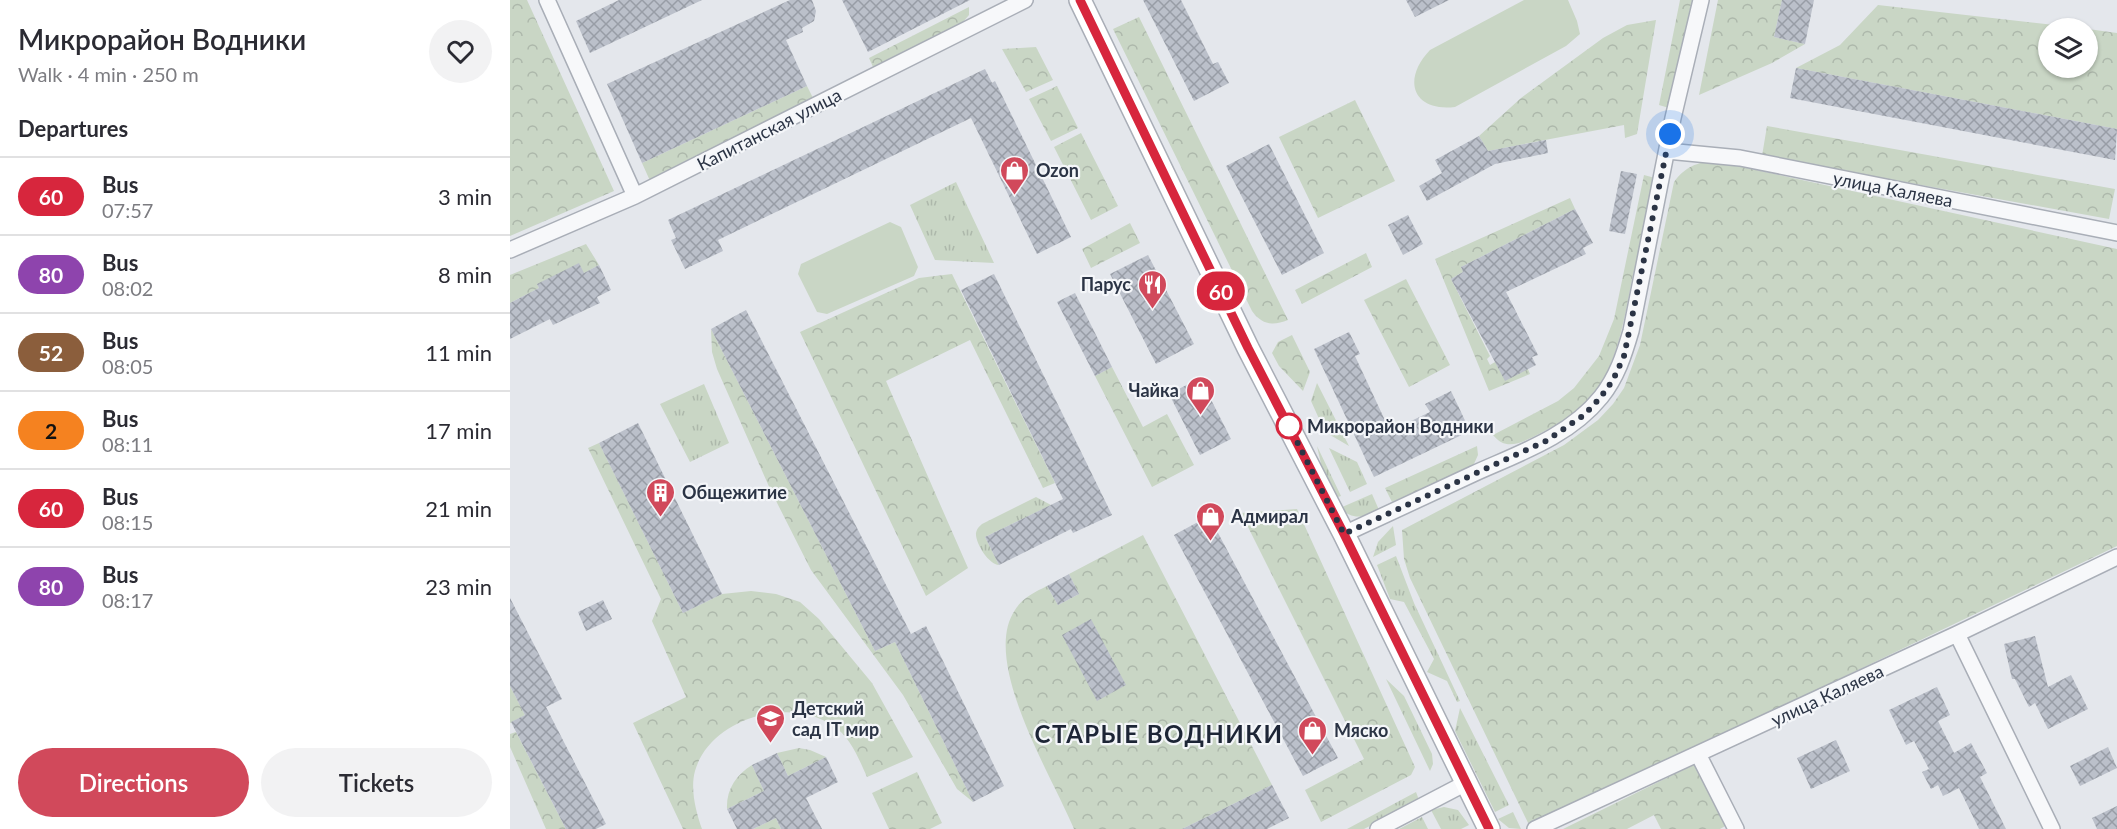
<!DOCTYPE html>
<meta charset="utf-8">
<style>
:root{--surface:#fff;--page:#f2f2f3;--text:#2b2b33;--muted:#7c7c81;--line:#e1e1e2;--accent:#d1495b}
body{margin:0;font-family:Lato,sans-serif;background:var(--page);color:var(--text);height:100vh;display:flex;flex-direction:column;font-size:22px;white-space:nowrap}
*{box-sizing:border-box;margin:0}
p{font-size:20px;color:var(--muted)}
.icon{flex:none;width:33px;height:33px;fill:none;stroke:currentColor;stroke-width:2;stroke-linecap:round;stroke-linejoin:round}
.map{position:relative;flex:1;overflow:hidden}
.side{display:flex;flex-direction:column;background:var(--surface);width:510px}
.side>*{flex:none}
.badge{padding:0 12px;border-radius:20px;font-size:21px;line-height:39px}
.tools{position:absolute;left:1528px;top:18px;display:grid;gap:12px}
.tools a{display:grid;place-items:center;width:60px;height:60px;border-radius:50%;background:var(--surface);box-shadow:0 2px 4px #0004;font-size:30px}
.you{position:absolute;width:30px;height:30px;margin:-15px;border:4px solid #fff;border-radius:50%;background:#1a73e8;box-shadow:0 0 0 9px #1a73e833}
.map>.badge{position:absolute;translate:-50% -50%;box-shadow:0 0 0 3px #fff}
h2{padding:0 18px;font-size:22px;line-height:54px}
.round{display:grid;place-items:center;flex:none;width:63px;height:63px;border-radius:32px;background:var(--page)}
.overview{display:flex;align-items:center;justify-content:space-between;height:102px;padding:0 18px}
h1{font-size:28px;font-weight:600;line-height:45px}
.primary-button{display:flex;gap:12px;margin-top:auto;padding:12px 18px}
.primary-button a{flex:1;height:69px;border-radius:36px;background:var(--accent);color:#fff;font-size:24px;font-weight:600;line-height:69px;text-align:center}
.primary-button a+a{background:var(--page);color:var(--text)}
ul{padding:0;list-style:none}
li{display:flex;align-items:center;gap:18px;height:78px;padding:0 18px;border-top:2px solid var(--line)}
li div{flex:1}
li b{display:block;font-size:22px}
li em{font-style:normal}
li .badge{min-width:66px;font-weight:700;text-align:center}
main{display:flex;flex:1;min-height:0}
.map>svg:first-child{display:block}
.grass{fill:url(#grass-tufts)}
.forest{fill:url(#forest-crowns)}
.garden{fill:#c9d6c5}
.building{fill:url(#building-cross-hatch)}
.lines{fill:none;stroke-linecap:round;stroke-linejoin:round}
.street-casing{stroke:#a9aeb7;stroke-width:18}
.secondary-casing{stroke:#a9aeb7;stroke-width:24}
.street{stroke:#f7f8fa;stroke-width:15}
.secondary{stroke:#fff;stroke-width:21}
.line-casing{stroke:#fff;stroke-width:14}
.line{stroke:#d7263d;stroke-width:9}
.walk{stroke:#2b3445;stroke-width:6;stroke-dasharray:0 10.8}
.stop-dot{fill:#fff;stroke:#d7263d;stroke-width:3}
.labels{text-anchor:middle;dominant-baseline:central;stroke-width:4.5;stroke-linejoin:round;paint-order:stroke}
.street-label{font-size:18px;fill:#2b3445;stroke:#f4f6f9}
.poi-label{font-size:18px;font-weight:bold;fill:#2b3445;stroke:#f4f6f9;text-anchor:start}
.stop-label{font-size:18px;font-weight:bold;fill:#2b3445;stroke:#f4f6f9;text-anchor:start}
.district-label{font-size:24px;font-weight:bold;letter-spacing:1.5px;fill:#1d2536;stroke:#f4f6f9}
</style>
<main>
<section class="side">
<div class="overview"><div><h1>Микрорайон Водники</h1><p>Walk · 4 min · 250 m</p></div><a class="round"><svg class="icon" aria-label="heart" viewBox="0 0 24 24"><path d="M12 20l-8-8c-3-5 5-10 8-4 3-6 11-1 8 4z"/></svg></a></div>
<h2>Departures</h2>
<ul>
<li><span class="badge" style="background:#d7263d;color:#fff">60</span><div><b>Bus</b><p>07:57</p></div><em>3 min</em></li>
<li><span class="badge" style="background:#8e44ad;color:#fff">80</span><div><b>Bus</b><p>08:02</p></div><em>8 min</em></li>
<li><span class="badge" style="background:#8b5e3c;color:#fff">52</span><div><b>Bus</b><p>08:05</p></div><em>11 min</em></li>
<li><span class="badge" style="background:#f58220;color:#111">2</span><div><b>Bus</b><p>08:11</p></div><em>17 min</em></li>
<li><span class="badge" style="background:#d7263d;color:#fff">60</span><div><b>Bus</b><p>08:15</p></div><em>21 min</em></li>
<li><span class="badge" style="background:#8e44ad;color:#fff">80</span><div><b>Bus</b><p>08:17</p></div><em>23 min</em></li>
</ul>
<div class="primary-button"><a>Directions</a><a>Tickets</a></div>
</section>
<div class="map">
<svg width="1607" height="829" viewBox="0 0 1607 829">
<defs>
<pattern id="grass-tufts" width="24" height="20" patternUnits="userSpaceOnUse" patternTransform="scale(1.5)"><rect width="24" height="20" fill="#c9d6c5"/><path d="M3 7l-1-3M5 7V3M7 7l1-3M15 17l-1-3M17 17v-4M19 17l1-3" fill="none" stroke="#adb8ab"/></pattern>
<pattern id="forest-crowns" width="20" height="18" patternUnits="userSpaceOnUse" patternTransform="scale(1.5)"><rect width="20" height="18" fill="#c9d6c5"/><path d="M2 6a3 3 0 1 1 6 0M12 15a3 3 0 1 1 6 0" fill="none" stroke="#adb8ab"/></pattern>
<pattern id="building-cross-hatch" width="8" height="8" patternUnits="userSpaceOnUse" patternTransform="scale(1.5)"><rect width="8" height="8" fill="#bbc0ca"/><path d="M0 0l8 8M0 8l8-8" fill="none" stroke="#989da6"/></pattern>
</defs>
<rect width="100%" height="100%" fill="#e4e7ec"/>
<!-- grass -->
<path class="grass" d="M446 182 484 263 425 260 400 205Z
M807 383 839 446 815 432 801 401Z
M194 384 219 443 180 462 150 404Z
M807 446 831 496 825 498 811 464Z
M819 448 847 462 857 484 840 492Z
M862 494 869 510C855 517 843 521 830 508Z
M526 497 541 505 475 537 489 565C479 565 465 543 466 533 467 528 469 527 472 524Z
M883 526 886 545 863 557 868 542Z
M886 556 904 603 950 701 947 702 937 681 917 672 924 659 894 602 880 599 867 565Z
M876 679 894 696 922 754 923 764 920 771Z
M950 708 999 805 985 812 945 731Z
M906 792 909 800 854 829H837Z
M934 807 948 810 959 825 951 829H931L921 810Z
M1003 812 1011 829 999 828 988 819Z
M912 817 918 829H889Z"/>
<!-- forest -->
<path class="forest" d="M0 0H17L104 191 0 236Z
M1170 0H1182L1159 108 1149 105Z
M1208 0H1272L1264 37 1295 44 1262 63 1189 95Z
M1368 5 1571 28H1539V68H1578V29L1607 33V129L1286 68 1330 45Z
M459 7V15L453 22 363 67 359 58Z
M629 17 778 320C763 326 752 325 742 311L603 29Z
M1146 20 1127 134 1115 138 1114 125 978 151 969 136 1011 98 1093 38 1117 25Z
M526 47 543 80 516 92 492 49Z
M297 86 305 102 141 183 132 163Z
M547 86 568 128 541 141 519 99Z
M845 100 885 181 808 218 769 137Z
M1257 126 1605 189 1599 219 1252 156Z
M571 133 608 206 581 220 544 147Z
M1205 161 1607 249V546L1020 827 900 578 894 559 892 530 1054 445 1088 420 1103 404 1114 388 1130 345 1164 182C1175 167 1187 162 1205 161Z
M1134 175 1145 178C1137 212 1130 246 1122 280 1114 319 1108 363 1083 395 1067 415 1045 426 1023 437 1008 444 995 450 983 435L1048 401 1064 388 1089 356 1104 319Z
M1060 198 1065 209 951 267 953 272 941 279 980 356 977 359 980 365 985 362 1018 369 1020 374 979 391 925 259Z
M620 223 630 243 581 268 572 249Z
M76 244 89 265 74 273 27 284 29 288 0 303V275Z
M856 253 862 267 792 304 785 290Z
M442 274 545 483 533 488 460 340 376 381 458 568 416 596 290 332 409 278Z
M896 279 940 365 899 387 854 300Z
M201 329 365 651 385 642 463 802 447 789 393 695 301 570 261 491 207 369 202 352Z
M782 335 800 372 793 391 769 366 762 353 768 342Z
M602 367 633 427 657 414 684 465 642 487 585 376Z
M89 443 173 613 212 594 241 591 266 594 290 602 309 619 362 683 403 757 357 777C349 759 340 736 322 725 279 696 200 718 185 771 180 789 186 812 192 829H173L123 723 176 697 142 621 151 599 78 448Z
M967 446 968 455 963 466 882 502 875 488Z
M787 509 905 767 901 775 811 822 795 790 854 759 731 513Z
M633 535 762 785 672 829H564C543 778 470 661 505 610 512 598 525 592 537 586L548 605 569 594 559 574Z
M0 686 15 715 0 723Z
M6 732 56 829H36L0 747V734Z
M289 748 300 750 316 757 278 776 267 753Z
M1187 763 1217 825 1210 829H1151L1144 815 1117 829H1053Z
M242 765 254 791 217 809C216 790 226 775 242 765Z
M407 772 432 823 420 829H379L362 793Z
M266 818 271 829H243Z"/>
<!-- garden -->
<path class="garden" d="M1014 0H1058L1067 21 1070 34 1056 46 945 107C902 112 892 79 920 50Z
M380 222 391 227 408 267 404 276 317 314 307 312 288 274 291 264Z"/>
<!-- building -->
<path class="building" d="M109 0H192L80 53 66 21Z
M280 0H302L306 11 304 21 292 28 293 32 276 40 297 86 132 163 97 84Z
M332 0H460L358 52Z
M633 0H671L703 64 708 62 719 83 684 101Z
M896 0H939L905 17Z
M1272 0H1304L1295 44 1264 37Z
M1286 68 1607 129 1605 160 1280 98Z
M475 69 482 83 485 81 561 237 527 254 461 118 208 240 213 251 175 269 161 240 166 238 158 220Z
M969 136 978 151 1036 140 1038 153 985 164 917 201 909 186 932 173 925 160Z
M759 144 814 253 772 275 716 166Z
M1111 171 1127 174 1115 234 1099 231Z
M1065 209 1083 243 1073 248 1076 254 996 292 1028 355 1022 357 1026 365 995 381 941 279 953 272 951 267Z
M898 215 913 244 893 255 878 225Z
M638 255 684 344 646 364 600 274Z
M69 263 74 273 89 265 101 290 87 297 90 303 43 325 40 319 0 339V303L29 288 27 284Z
M484 274 602 515 563 533 561 529 489 565 475 537 553 499 451 290Z
M565 293 602 367 585 376 547 302Z
M236 310 401 634 416 626 494 786 463 802 385 642 365 651 201 329Z
M839 332 850 354 845 356 880 431 920 412 915 404 941 391 960 431 864 477 804 349Z
M690 378 721 439 690 455 659 394Z
M128 423 212 594 173 613 89 443Z
M699 516 828 758 793 776 664 535Z
M559 574 569 594 548 605 537 586Z
M0 598 52 699 36 707 96 824 86 829H56L1 722 15 715 0 686Z
M93 600 102 619 76 631 68 612Z
M581 619 616 685 587 701 552 635Z
M1525 636 1538 687 1561 675 1578 709 1538 729 1525 703 1519 707 1505 679H1502L1494 644Z
M1427 687 1440 715 1428 721 1444 753 1461 743 1477 773 1470 777 1496 829H1469L1449 788 1433 796 1428 785 1421 789 1412 772 1419 769 1404 741 1396 745 1379 710Z
M1326 740 1340 771 1301 789 1287 758Z
M1598 747 1607 768 1570 786 1560 766Z
M267 753 278 776 316 757 328 782 296 798 312 829H271L266 818 243 829H227L217 809 254 791 242 765Z
M762 785 779 818 757 829H672Z
M1607 806V829H1587L1582 818Z"/>
<g class="lines">
<defs>
<path id="street" d="M37 0 125 196
M1157 151 1230 158 1607 233
M0 250 125 196 515 0
M834 534C877 514 920 494 963 474 1007 454 1059 437 1091 397 1107 377 1114 355 1121 331L1163 118 1191 0
M1447 634 1542 829
M1188 754 1226 829
M868 829 956 783
M1025 829 1447 634 1607 557"/>
<path id="secondary" d="M570 0 738 348 834 534 979 829"/>
</defs>
<!-- street casing -->
<use href="#street" class="street-casing"/>
<!-- secondary casing -->
<use href="#secondary" class="secondary-casing"/>
<!-- street -->
<use href="#street" class="street"/>
<!-- secondary -->
<use href="#secondary" class="secondary"/>
</g>
<g class="lines">
<defs>
<path id="line" d="M570 0 738 348 834 534 979 829"/>
</defs>
<!-- line casing -->
<use href="#line" class="line-casing"/>
<!-- line -->
<use href="#line" class="line"/>
<!-- walk -->
<path class="walk" d="M779 426 776 420 834 534 1036 441 1074 415 1090 398 1103 380 1114 356 1160 134"/>
</g>
<!-- icons -->
<defs>
<symbol id="shop-pin" viewBox="-11 -11 22 30"><path d="M0 17L-7.5 6A9.5 9.5 0 1 1 7.5 6Z" fill="#d1495b" stroke="#f4f6f9"/><path d="M-5-2.5h2.3a2.7 3.5 0 0 1 5.4 0H5L5.5 6h-11ZM-1.5-2.5h3a1.5 2.3 0 0 0-3 0Z" fill="#fff"/></symbol>
<symbol id="restaurant-pin" viewBox="-11 -11 22 30"><path d="M0 17L-7.5 6A9.5 9.5 0 1 1 7.5 6Z" fill="#d1495b" stroke="#f4f6f9"/><path d="M-5-6h1v4h1v-4h1v4h1v-4h1v5L-1.5 .5V6h-2V.5L-5-1ZM5-6V6H3V1.5H1.5Q1.5-4 5-6Z" fill="#fff"/></symbol>
<symbol id="building-pin" viewBox="-11 -11 22 30"><path d="M0 17L-7.5 6A9.5 9.5 0 1 1 7.5 6Z" fill="#d1495b" stroke="#f4f6f9"/><path d="M-4-6H4V6H1V3H-1V6H-4ZM-2.5-4.3h1.7v1.8h-1.7ZM.8-4.3h1.7v1.8H.8ZM-2.5-1h1.7V.8h-1.7ZM.8-1h1.7V.8H.8Z" fill="#fff"/></symbol>
<symbol id="school-pin" viewBox="-11 -11 22 30"><path d="M0 17L-7.5 6A9.5 9.5 0 1 1 7.5 6Z" fill="#d1495b" stroke="#f4f6f9"/><path d="M0-5L7-2L0 1L-7-2ZM-4 1L0 2.5L4 1V4Q0 6-4 4Z" fill="#fff"/></symbol>
</defs>
<g fill-rule="evenodd">
<use href="#shop-pin" x="488" y="154" width="33" height="45"/>
<use href="#restaurant-pin" x="626" y="268" width="33" height="45"/>
<use href="#shop-pin" x="674" y="374" width="33" height="45"/>
<use href="#building-pin" x="134" y="476" width="33" height="45"/>
<use href="#shop-pin" x="684" y="500" width="33" height="45"/>
<use href="#school-pin" x="244" y="702" width="33" height="45"/>
<use href="#shop-pin" x="786" y="714" width="33" height="45"/>
</g>
<!-- markers -->
<circle class="stop-dot" cx="779" cy="426" r="12"/>
<g class="labels">
<!-- street labels -->
<g class="street-label">
<text transform="translate(259 129) rotate(-27)">Капитанская улица</text>
<text transform="translate(1383 189) rotate(11)">улица Каляева</text>
<text transform="translate(1317 695) rotate(-25)">улица Каляева</text>
</g>
<!-- poi labels -->
<g class="poi-label">
<text x="526" y="170">Ozon</text>
<text x="621" y="284" text-anchor="end">Парус</text>
<text x="669" y="390" text-anchor="end">Чайка</text>
<text x="172" y="492">Общежитие</text>
<text x="721" y="516">Адмирал</text>
<text x="282" y="708">Детский<tspan x="282" dy="21">сад IT мир</tspan></text>
<text x="824" y="730">Мяско</text>
</g>
<!-- stop labels -->
<g class="stop-label">
<text x="797" y="426">Микрорайон Водники</text>
</g>
<!-- district labels -->
<g class="district-label">
<text x="649" y="733">СТАРЫЕ ВОДНИКИ</text>
</g>
</g>
</svg>
<div class="tools">
<a><svg class="icon" aria-label="layers" viewBox="0 0 24 24"><path d="M12 4l9 5-9 5-9-5zM3 14l9 5 9-5"/></svg></a>
</div>
<div class="you" style="left:1160px;top:134px"></div>
<b class="badge" style="left:711px;top:291px;background:#d7263d;color:#fff">60</b>
</div>
</main>
